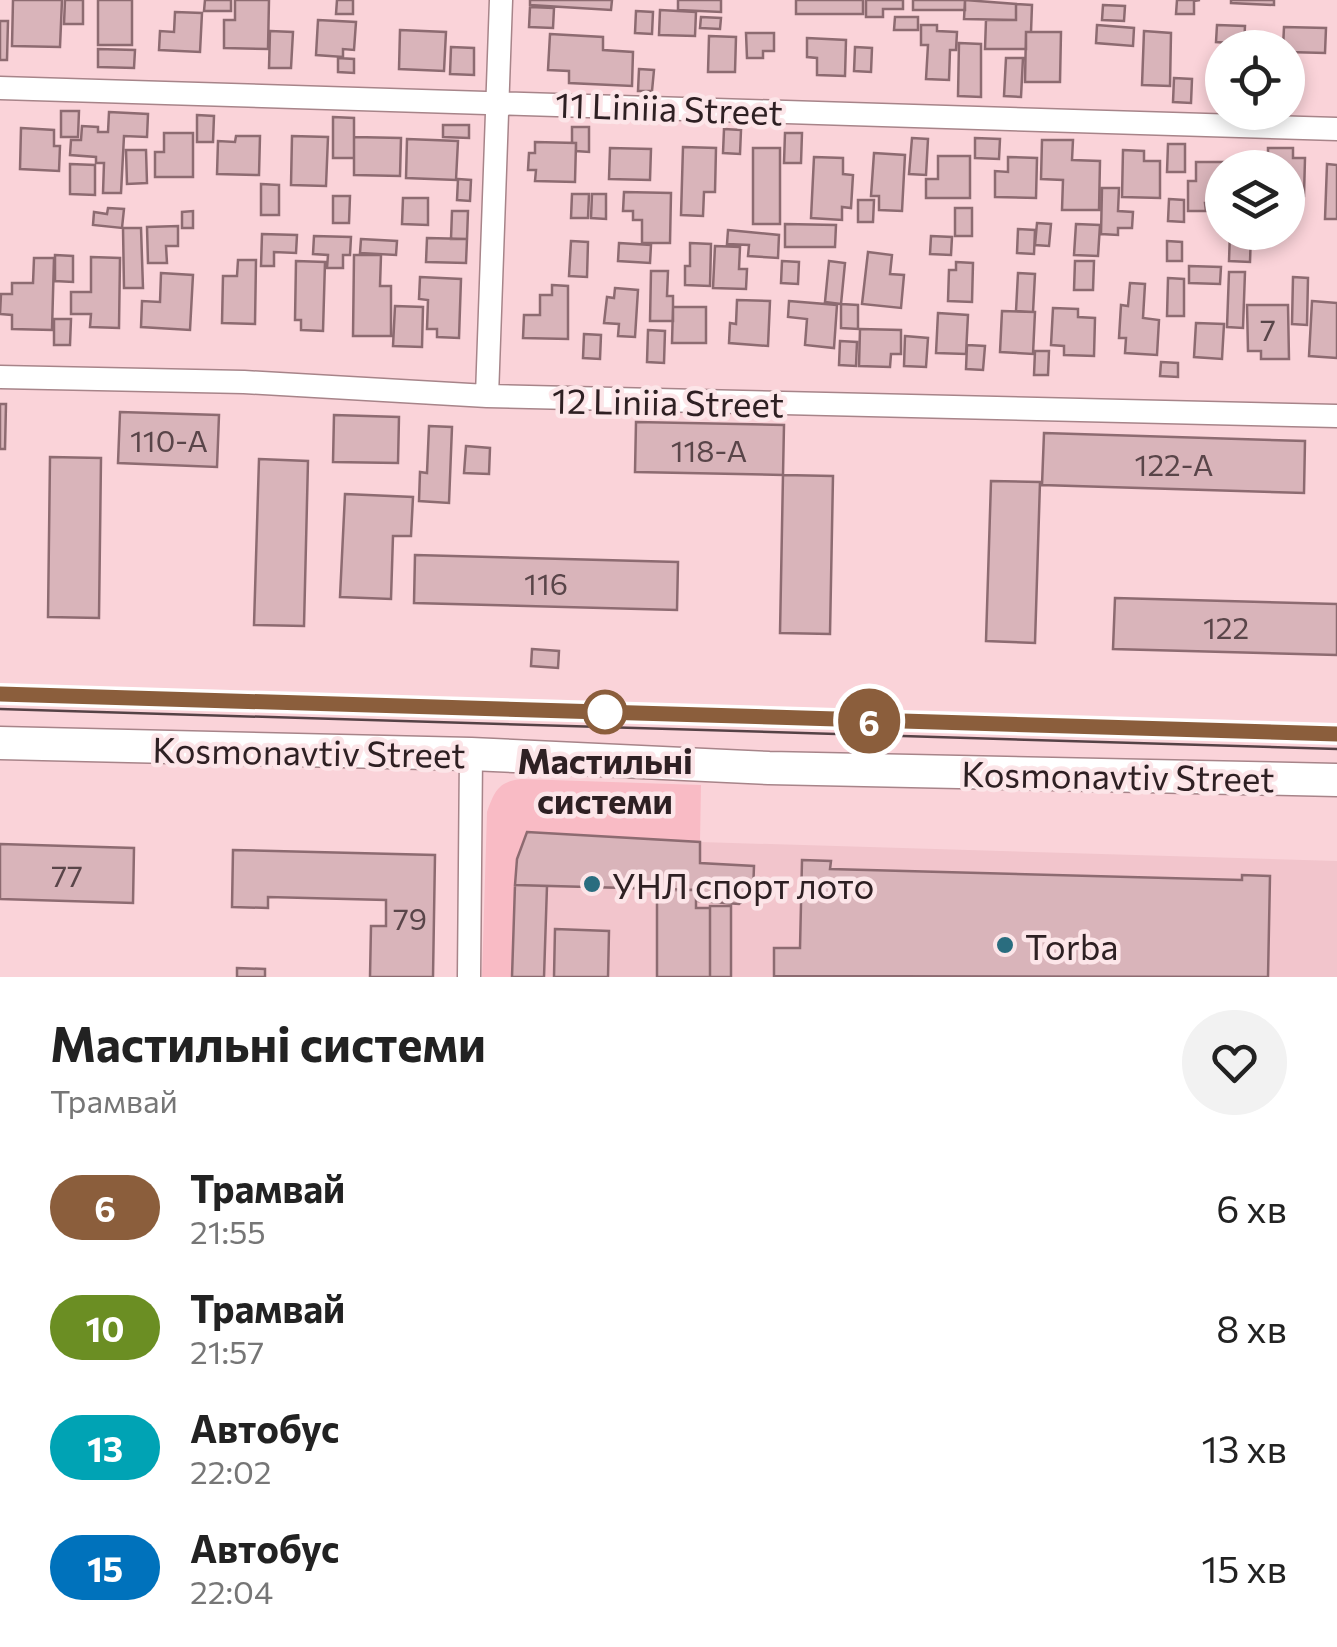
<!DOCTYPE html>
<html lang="uk">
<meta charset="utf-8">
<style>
:root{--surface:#fff;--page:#f2f2f2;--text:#222;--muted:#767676}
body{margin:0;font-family:Commissioner,sans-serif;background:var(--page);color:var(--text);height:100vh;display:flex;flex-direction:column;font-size:38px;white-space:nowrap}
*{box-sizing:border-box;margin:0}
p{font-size:32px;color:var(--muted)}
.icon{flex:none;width:55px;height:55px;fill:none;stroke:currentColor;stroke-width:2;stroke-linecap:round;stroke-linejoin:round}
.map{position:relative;height:977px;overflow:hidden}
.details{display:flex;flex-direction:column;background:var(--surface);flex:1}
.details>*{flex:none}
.badge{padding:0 20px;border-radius:32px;font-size:35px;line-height:65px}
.buttons{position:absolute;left:1205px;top:30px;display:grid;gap:20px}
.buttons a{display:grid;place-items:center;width:100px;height:100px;border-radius:50%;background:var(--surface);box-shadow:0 5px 15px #0003;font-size:50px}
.map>.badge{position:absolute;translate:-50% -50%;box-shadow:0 0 0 5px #fff}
.round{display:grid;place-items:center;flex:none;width:105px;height:105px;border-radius:52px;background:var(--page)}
.head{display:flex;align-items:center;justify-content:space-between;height:170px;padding:0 50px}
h1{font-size:48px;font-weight:700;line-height:75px}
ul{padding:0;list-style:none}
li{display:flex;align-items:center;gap:30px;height:120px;padding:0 50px}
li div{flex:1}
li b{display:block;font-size:38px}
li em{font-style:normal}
li .badge{min-width:110px;font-weight:700;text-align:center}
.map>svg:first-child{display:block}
.built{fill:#f2c5cc}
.green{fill:#f9bbc5}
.building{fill:#d9b4ba;stroke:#8d6b71;stroke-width:2.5}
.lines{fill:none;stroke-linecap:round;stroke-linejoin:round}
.minor-casing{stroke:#a78489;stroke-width:25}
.secondary-casing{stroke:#a78489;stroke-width:35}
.minor{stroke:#fff;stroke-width:22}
.secondary{stroke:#fff;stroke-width:32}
.tram{stroke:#554246;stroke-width:2.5}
.line-casing{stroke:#fff;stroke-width:22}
.line{stroke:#8b5e3c;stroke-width:15}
.stop-dot{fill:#fff;stroke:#8b5e3c;stroke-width:5}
.poi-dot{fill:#2a6d7f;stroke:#fce5e8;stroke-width:4}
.labels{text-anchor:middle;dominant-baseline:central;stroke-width:9;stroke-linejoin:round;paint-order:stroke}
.number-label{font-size:30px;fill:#594549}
.street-label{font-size:35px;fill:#2e2023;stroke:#fce5e8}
.stop-label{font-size:35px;font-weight:bold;fill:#2e2023;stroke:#fce5e8}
.poi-label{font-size:35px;fill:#2e2023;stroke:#fce5e8;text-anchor:start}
</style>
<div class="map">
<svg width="1337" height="977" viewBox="0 0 1337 977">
<rect width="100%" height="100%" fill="#fad3d9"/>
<!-- built -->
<path class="built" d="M527 832 700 842 1337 861V977H512L517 860Z"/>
<!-- green -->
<path class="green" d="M521 779 701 785 700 842 527 832 517 860 512 977H482L487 812C495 791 498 782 521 779Z"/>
<!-- building -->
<path class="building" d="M13 0H62L60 47 12 46Z
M65 0H83V24H64Z
M98 0H132V45H98Z
M205 0H231V11H204Z
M235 0H269L268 49 224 48V20H235Z
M337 0H353V14H336Z
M530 0H612L611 10 530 5Z
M678 0H721V12L678 10Z
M796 0H863V14H796Z
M866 0H903V9H883V17H866Z
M913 0H965V10H913Z
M965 0 1016 4V20L964 19Z
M1177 0H1200L1194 1V14H1176Z
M1231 0H1274V5L1231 3Z
M1016 4 1032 5 1031 32H1026V49H985L986 20H1016Z
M1103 5 1125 6 1124 21 1102 20Z
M530 7 554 8 553 28 529 27Z
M660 10 696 12 695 36 659 35Z
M636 11 653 12 652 34 635 33Z
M175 12 202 13 200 52 159 50 160 31 174 32Z
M701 17 721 18 720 29 700 28Z
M895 17H918V30H894Z
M318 20 356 22 354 50 343 49V57L316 55Z
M0 21H8L7 60H0Z
M921 25H937V31L957 32 956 50H950L949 80 926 79 928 45H921Z
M1097 25 1134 28 1133 46 1096 43Z
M1217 25 1245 26 1244 44 1216 42Z
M1284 27 1326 28 1325 53 1288 52V48H1283Z
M400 30 446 32 444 71 399 69Z
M270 31 293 32 291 68H269Z
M1144 31 1171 33 1170 86 1142 85Z
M1026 32H1061L1060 82H1025Z
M746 33H774V51H763V58H747Z
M550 34 603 37V50L633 52 632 86 569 83V71L548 70Z
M709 36 736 37 735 72H708Z
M807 38 846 40 845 76 817 75V58L807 57Z
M959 43 981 44V97L958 96Z
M451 47 474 48V75L450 74Z
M855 47 872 48 871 72 854 71Z
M98 49 135 50 134 68 98 67Z
M338 58 354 59V73L338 72Z
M1006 58H1023L1021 97 1004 96Z
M639 69 654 70 652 91H638Z
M1174 78 1192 79 1191 103 1173 102Z
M61 111H79L78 137H61Z
M109 112 148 114 147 137 124 136 121 193H103L104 163H96V157L70 155 71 140H81L82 126 98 127V132H108Z
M197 115 214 116 213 142H197Z
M333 117 354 118V158H333Z
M443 125H469V138L443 137Z
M572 127H589V152L576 151V143H572Z
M21 128 54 130V146H60L59 171 20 169Z
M724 129 741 130 740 154 723 153Z
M164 133H193V177H155V152H164Z
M785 133H802L801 163H784Z
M236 136H260L259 175 217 174 218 141 235 142Z
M292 136 328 137 326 186 291 185Z
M354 137 401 138 400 176 354 175Z
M912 138 928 139 926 175 909 174Z
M975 138 1000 139 999 159 975 158Z
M407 139 458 141 456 180 406 178Z
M1042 140H1073L1072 160 1100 161 1099 210H1062L1063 180 1041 179Z
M535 142 576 143 575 182 535 181 536 170H528L529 153H535Z
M1168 144H1185V172H1167Z
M683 147 716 148 715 192H704L703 216 681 215Z
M610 148 651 149 650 180 609 179Z
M753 148H780V224H753Z
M1268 148H1293V158H1305L1304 196H1292V204H1288V168H1268Z
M126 150H146L147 183 127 184Z
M1123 150 1144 151V161H1160V198L1122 197Z
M874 153 905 155 902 211 879 210V196H871Z
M938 156H970V198H926V179H938Z
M814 157 843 158V174L853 175 851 208 842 207V220L811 218Z
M1008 157 1037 158 1036 198 995 197V171L1008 172Z
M1196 162H1225L1222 203H1205L1206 211H1188V181H1196Z
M70 164 95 165V195L70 194Z
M1327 164 1337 165V219H1325Z
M458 179 471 180 470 201 457 200Z
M261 184 279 185V215H261Z
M1102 188H1119L1118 211 1133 212 1132 228H1118V235L1101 234Z
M624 192 671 193 670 243H642V220H633V211H623Z
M572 194H589L588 218H571Z
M592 194H606V219L591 218Z
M333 196H350L349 223H333Z
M403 198H428V225L402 224Z
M1169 199 1184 200V222L1168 221Z
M858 200H874L873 222H858Z
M108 208 124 209 122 228 93 225 94 212 107 214Z
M955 208H972V236H955Z
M193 211V228H182V212Z
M452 211H468L467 239H451Z
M1037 223 1051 224 1049 246 1035 245Z
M785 224 836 225 835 247H785Z
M1076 224 1100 225 1098 256 1074 255Z
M178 226V246H166L167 263H148L147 227Z
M123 228H141L143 288H124Z
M1018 229 1035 230 1034 254 1017 253Z
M728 230 779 235 778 258 748 256 749 245 727 244Z
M1230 232H1251L1250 262 1229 261Z
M262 234 297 235 296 253 274 252V266H261Z
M314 236 351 237 350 255H343V268H327L328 255 313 254Z
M931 236 952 237 951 255 930 254Z
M427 238 467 239 466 263 426 262Z
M361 239 397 241 396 255 360 253Z
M571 241 588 242 587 277 569 276Z
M1167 241 1182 242V261H1167Z
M619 243 651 245 650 263 618 261Z
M690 243 711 244 710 286 685 285V266H690Z
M715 246 740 247 739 269H747L746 289 713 288Z
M868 252 892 255 890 274 904 275 901 308 862 304Z
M55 255 73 256V282L55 281Z
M354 255H381L380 286H391V336H353Z
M91 257 120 258 119 328 90 327 91 314H71V292H91Z
M34 258H54L52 330 12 329V315L0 314 1 294H12V283H33Z
M238 260H256L255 324 222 323 223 276H237Z
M296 261 325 262 323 331 301 330V320H295Z
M782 261 799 262 798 284 781 283Z
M829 261 845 263 841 304 825 302Z
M1075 261H1094L1093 290H1074Z
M956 262 973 263 972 302 948 301 949 270H956Z
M1189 266 1221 267 1220 284 1189 283Z
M651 271H668L667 296H673V321H650Z
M1229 272H1245L1243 328 1227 327Z
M161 273 193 275 190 330 141 327 142 301 160 302Z
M1018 273 1035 274 1033 312 1016 311Z
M420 277 461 279 459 338 437 337V329H427L428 300 419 299Z
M1293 277 1308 278 1307 325 1292 324Z
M1168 278 1184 279V316H1167Z
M1130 283 1145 284 1143 318 1159 320 1157 355 1125 353 1126 338H1119L1121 305 1128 306Z
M552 285 568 286V339L523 338 524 315H540V295H552Z
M615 288 638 290 635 337 618 336 619 324 604 323 607 297 614 298Z
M737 300 770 301 768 346 729 343 730 323 736 324Z
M789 301 837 305 834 348 805 345 807 319 788 317Z
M1312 301 1337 303V358L1309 356Z
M841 304 858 305V329L841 328Z
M1247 305H1288L1289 359H1261V351H1248Z
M395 306 423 307 422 347 393 346Z
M673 307H706V343H672Z
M1053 308 1078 309V317L1095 318 1094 356 1064 355V346L1051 345Z
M1002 311 1035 312 1033 354 1000 352Z
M938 313 968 315 966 354 936 353Z
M54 319H71L70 345H54Z
M1196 323 1224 324 1222 359 1194 357Z
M860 329 901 330V354H891L890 367 859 366Z
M648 330 665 331 664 363 647 362Z
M584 334 601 335 600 359 583 358Z
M905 336 928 338 926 367 904 366Z
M840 341 857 342 856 366 839 365Z
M967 345 985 346 983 370 966 369Z
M1035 351H1049L1048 375H1034Z
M1161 362 1178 363V377L1160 376Z
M0 404H6L5 449H0Z
M120 412 219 415 217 467 118 463Z
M334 415 399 417 398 463 333 462Z
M636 422 784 425 783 475 635 472Z
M429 426 452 427 449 503 419 501 420 472 427 473Z
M1044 433 1305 441 1304 493 1042 485Z
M466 446 490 448 489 474 464 473Z
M50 457 101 458 99 618 48 617Z
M259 459 308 461 304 626 254 625Z
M783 475 833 476 830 634 780 633Z
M991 481 1040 482 1035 643 986 641Z
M345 494 413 497 411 536H393L391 599 340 597Z
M415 555 678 562 677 610 414 603Z
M1115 598 1337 604V655L1113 649Z
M532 649 559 651 558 668 531 666Z
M527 832 700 842V863L754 866 753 893 739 904 699 901V890L515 885 517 859Z
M0 844 134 848 133 903 0 899Z
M233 850 435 855 433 977H370L371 926H386V900L268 897V908L232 907Z
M802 860 831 861 830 869 1242 880V875L1270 876 1268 977 774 976V948H800Z
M515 885 547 886 544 977H512Z
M657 890H696V908H710V977H657Z
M710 906H731V977H710Z
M555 929 609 931 608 977H554Z
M237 968 265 969V977H237Z"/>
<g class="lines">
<defs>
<path id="minor" d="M0 88 1337 129
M0 377 244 382 487 396 1337 416
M487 396 501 0
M469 977 471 754"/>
<path id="secondary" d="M0 743 471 754 769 768 1337 780"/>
</defs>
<!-- minor casing -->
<use href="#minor" class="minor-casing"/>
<!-- secondary casing -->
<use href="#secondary" class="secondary-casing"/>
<!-- minor -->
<use href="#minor" class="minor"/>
<!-- secondary -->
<use href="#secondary" class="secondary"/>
<!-- tram -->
<path class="tram" d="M0 709 1337 749"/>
</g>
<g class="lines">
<defs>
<path id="line" d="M0 694 1337 734"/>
</defs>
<!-- line casing -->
<use href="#line" class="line-casing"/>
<!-- line -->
<use href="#line" class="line"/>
</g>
<!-- markers -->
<circle class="stop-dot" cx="605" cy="712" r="20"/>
<g class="poi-dot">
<circle cx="592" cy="884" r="10"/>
<circle cx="1005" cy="945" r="10"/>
</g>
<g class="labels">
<!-- number labels -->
<g class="number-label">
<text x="1268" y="328">7</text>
<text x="169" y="439">110-А</text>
<text x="709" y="449">118-А</text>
<text x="1174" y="463">122-А</text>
<text x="546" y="582">116</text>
<text x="1226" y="626">122</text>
<text x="67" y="874">77</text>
<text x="410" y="917">79</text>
</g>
<!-- street labels -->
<g class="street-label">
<text transform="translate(669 107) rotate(2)">11 Liniia Street</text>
<text transform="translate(668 401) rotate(1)">12 Liniia Street</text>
<text transform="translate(309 751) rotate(1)">Kosmonavtiv Street</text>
<text transform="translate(1118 775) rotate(1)">Kosmonavtiv Street</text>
</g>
<!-- stop labels -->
<g class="stop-label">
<text x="605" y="759">Мастильні<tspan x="605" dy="40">системи</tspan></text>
</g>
<!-- poi labels -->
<g class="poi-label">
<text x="612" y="884">УНЛ спорт лото</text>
<text x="1025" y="945">Torba</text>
</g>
</g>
</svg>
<div class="buttons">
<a><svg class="icon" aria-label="locate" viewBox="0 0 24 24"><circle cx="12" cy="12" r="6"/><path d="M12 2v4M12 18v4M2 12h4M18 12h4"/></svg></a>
<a><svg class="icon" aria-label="layers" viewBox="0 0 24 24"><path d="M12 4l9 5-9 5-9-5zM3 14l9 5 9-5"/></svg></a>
</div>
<b class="badge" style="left:869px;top:721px;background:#8b5e3c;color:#fff">6</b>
</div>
<section class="details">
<div class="head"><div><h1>Мастильні системи</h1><p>Трамвай</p></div><a class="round"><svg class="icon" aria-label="heart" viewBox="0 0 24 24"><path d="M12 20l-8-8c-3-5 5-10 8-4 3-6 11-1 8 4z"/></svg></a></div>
<ul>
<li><span class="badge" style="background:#8b5e3c;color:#fff">6</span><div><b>Трамвай</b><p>21:55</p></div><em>6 хв</em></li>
<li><span class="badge" style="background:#6b8e23;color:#fff">10</span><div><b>Трамвай</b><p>21:57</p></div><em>8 хв</em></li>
<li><span class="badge" style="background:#00a3b4;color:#fff">13</span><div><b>Автобус</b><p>22:02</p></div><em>13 хв</em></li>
<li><span class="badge" style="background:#0072bc;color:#fff">15</span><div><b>Автобус</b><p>22:04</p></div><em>15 хв</em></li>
</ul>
</section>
